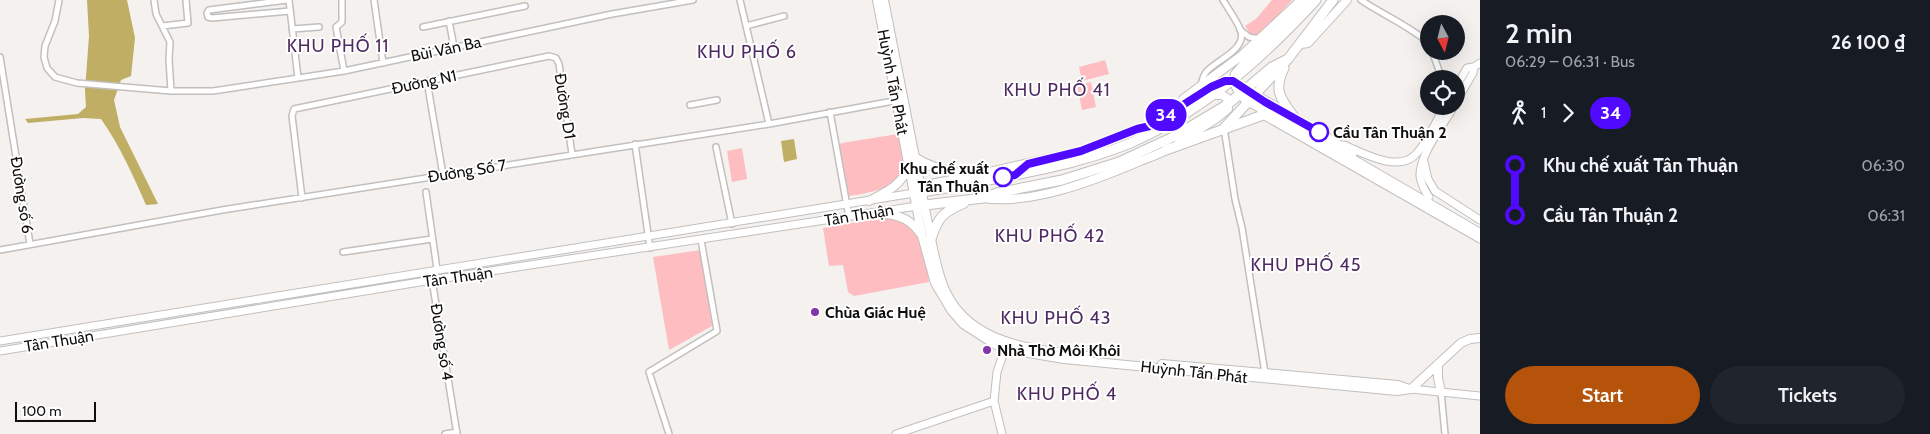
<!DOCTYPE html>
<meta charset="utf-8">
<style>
:root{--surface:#171b24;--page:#20242c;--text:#f1f3f6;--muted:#9ea1a6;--accent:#b45309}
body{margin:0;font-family:Cabin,sans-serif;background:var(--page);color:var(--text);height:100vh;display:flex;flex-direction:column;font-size:19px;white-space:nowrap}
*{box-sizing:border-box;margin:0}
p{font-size:16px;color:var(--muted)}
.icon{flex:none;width:28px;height:28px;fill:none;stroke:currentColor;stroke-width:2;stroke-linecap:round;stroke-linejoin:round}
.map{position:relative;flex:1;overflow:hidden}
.panel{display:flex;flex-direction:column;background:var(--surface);width:450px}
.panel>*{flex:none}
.badge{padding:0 10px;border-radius:16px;font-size:18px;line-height:32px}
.needle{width:32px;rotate:173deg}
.tools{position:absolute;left:1420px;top:15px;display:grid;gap:10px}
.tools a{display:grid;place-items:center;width:45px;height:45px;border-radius:50%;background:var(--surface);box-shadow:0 5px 20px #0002;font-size:25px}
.scale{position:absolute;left:15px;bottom:12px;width:81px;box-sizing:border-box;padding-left:5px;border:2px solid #100f0e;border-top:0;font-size:14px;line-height:18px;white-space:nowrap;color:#100f0e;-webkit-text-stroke:4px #fff;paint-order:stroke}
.map>.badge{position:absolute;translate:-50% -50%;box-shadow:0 0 0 2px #fff}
.legs{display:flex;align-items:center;gap:8px;height:55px;padding:0 25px;font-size:16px}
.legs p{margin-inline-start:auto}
.summary{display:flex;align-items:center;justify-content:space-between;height:85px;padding:0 25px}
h1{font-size:28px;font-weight:600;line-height:38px}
.button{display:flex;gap:10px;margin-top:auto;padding:10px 25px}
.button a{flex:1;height:58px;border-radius:30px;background:var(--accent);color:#fff;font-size:20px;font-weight:600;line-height:58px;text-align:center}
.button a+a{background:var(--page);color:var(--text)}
ul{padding:0 25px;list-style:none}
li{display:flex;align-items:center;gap:18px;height:50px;font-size:19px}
li i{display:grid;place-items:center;width:8px;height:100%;margin:0 6px;background:currentColor}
li i::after{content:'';width:12px;height:12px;margin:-6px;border:4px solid;border-radius:50%;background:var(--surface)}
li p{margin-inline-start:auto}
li:first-child i{background:linear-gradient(#0000 50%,currentColor 0)}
li:last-child i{background:linear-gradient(currentColor 50%,#0000 0)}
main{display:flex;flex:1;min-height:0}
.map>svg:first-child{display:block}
.green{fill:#fdbdc1}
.water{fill:#bfae64}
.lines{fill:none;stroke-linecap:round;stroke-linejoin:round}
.street-casing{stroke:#c2bfbd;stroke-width:8}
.secondary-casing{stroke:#c2bfbd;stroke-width:9}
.primary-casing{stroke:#c2bfbd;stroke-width:10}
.highway-casing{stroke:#c2bfbd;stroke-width:11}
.street{stroke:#fff;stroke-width:5}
.secondary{stroke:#fff;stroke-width:7}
.primary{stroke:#fff;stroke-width:8}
.highway{stroke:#fff;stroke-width:9}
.line-1-casing{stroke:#fff;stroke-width:11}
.line-1{stroke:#4f0aff;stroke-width:8}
.stop-1-dot{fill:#fff;stroke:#4f0aff;stroke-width:2.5}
.poi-dot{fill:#8236a7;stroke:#fff;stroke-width:2}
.labels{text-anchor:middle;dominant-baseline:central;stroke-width:4;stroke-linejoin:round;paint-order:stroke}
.street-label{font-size:16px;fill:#100f0e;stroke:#fff}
.stop-label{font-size:16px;font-weight:bold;fill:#100f0e;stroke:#fff;text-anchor:start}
.poi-label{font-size:16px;font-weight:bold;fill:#100f0e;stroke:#fff;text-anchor:start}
.neighbourhood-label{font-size:18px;letter-spacing:1px;fill:#4f2a62;stroke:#fff}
</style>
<main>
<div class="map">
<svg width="1480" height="434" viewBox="0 0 1480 434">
<rect width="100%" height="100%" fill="#f4f1ef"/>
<!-- green -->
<path class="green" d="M1272 0H1292L1255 40 1245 26 1256 19Z
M1105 60 1109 74 1082 81 1079 67Z
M1091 82 1096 107 1082 110 1077 85Z
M898 134C900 145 907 159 906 169 904 187 861 195 847 196L838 145 842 143Z
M742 148 747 179 732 182 727 151Z
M885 217C893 218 902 219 908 223 923 232 926 266 929 282L854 296 848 292 843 265 829 266 823 228Z
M701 250 712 326 669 350 653 257Z"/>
<!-- water -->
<path class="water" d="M87 0H127L135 38 131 76 121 80 114 100 120 127 158 204 146 205C133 175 120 146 101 119L83 118 28 123 25 119 78 114 86 107 85 90 89 36Z
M794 139 797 159 784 162 781 141Z"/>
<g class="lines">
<defs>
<path id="street" d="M59 0 55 21 45 46 44 57 47 68 55 77 77 83 171 91H213L344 71 612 14 693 0
M154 0 156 14 170 42 169 59 171 91
M287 0 209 10 207 13 208 17 212 18 290 11
M289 0 298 78
M342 0V22L336 27 344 71
M374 0 383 63
M740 0 769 124
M1361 0C1383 15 1408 25 1429 43
M449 21 454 47
M162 26 188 23 186 0
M746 26 784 16
M423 27 525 6
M292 29 319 27
M1240 30 1249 37 1260 39
M1432 51 1442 79
M0 57 30 244
M427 81 443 175
M1201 86C1202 80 1203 75 1207 71 1217 60 1246 50 1241 31 1237 21 1229 10 1223 0
M690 105 717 100
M830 112 849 217
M1224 128 1235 199 1242 228 1265 373
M635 144 650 248
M716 147 732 224
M426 192 437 269 432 280 457 434
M302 198 292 116 294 109 549 56 556 58 559 64 572 154
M0 250 222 210 769 124 899 100
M343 252 432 239
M1441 392 1445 434
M445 434 457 432
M669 434 649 372 717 331 701 240"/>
<path id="secondary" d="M1456 87 1467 68 1474 67 1480 63
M1456 102 1473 73 1474 67
M1261 111 1263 115 1480 239
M1344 145C1363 153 1400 174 1417 153 1428 140 1436 121 1445 106
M1424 162 1428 179 1435 191 1480 220
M1429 197C1424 190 1421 184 1420 176 1419 155 1444 124 1454 106
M0 341 914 193
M0 351 432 280 917 206
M1411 389 1480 396
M896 434 994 401
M1002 434 994 401 997 372 1005 349"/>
<path id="primary" d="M877 0 922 236 935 283 951 310 963 324 994 344 1005 349 1064 359 1397 391 1411 389
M884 0 931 239C935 257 938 277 947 294 973 346 1038 350 1088 356
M1301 44 1308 43 1347 0
M1235 74 1246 61 1308 0
M1233 81 1240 95 1248 102 1289 122 1480 233
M1251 92 1353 153
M1183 99 1241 56 1301 0
M1179 142 1217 118 1228 109 1227 98 1222 95H1212
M985 173 1081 151 1137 129 1150 126 1211 87 1218 83 1231 81
M921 186 971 176
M983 198C1032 205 1093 181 1138 162 1148 158 1160 154 1170 148
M869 201C886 192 902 185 908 167
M872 213C892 214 908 215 920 233
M1162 364 1398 385 1409 389
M1438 364V378L1441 392
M1411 389 1461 343 1470 339 1480 338"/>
<path id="highway" d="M1284 68C1273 91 1281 99 1294 117
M1224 128 1288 59 1333 0
M1166 150 1263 115
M915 158C940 173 965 175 994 175
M1016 173 1028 164
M914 193C948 189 981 181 1015 175 1054 167 1091 159 1128 144 1202 112 1262 59 1316 0
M917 206 983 198 997 193 1062 180 1119 162 1173 137 1228 104 1272 67 1288 59
M931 239C938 217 943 212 964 203"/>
</defs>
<!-- street casing -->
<use href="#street" class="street-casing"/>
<!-- secondary casing -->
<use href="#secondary" class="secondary-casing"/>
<!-- primary casing -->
<use href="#primary" class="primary-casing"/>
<!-- highway casing -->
<use href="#highway" class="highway-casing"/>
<!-- street -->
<use href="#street" class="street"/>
<!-- secondary -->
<use href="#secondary" class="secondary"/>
<!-- primary -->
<use href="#primary" class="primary"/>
<!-- highway -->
<use href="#highway" class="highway"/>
</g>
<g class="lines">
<defs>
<path id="line-1" d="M1003 177 1015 175 1028 164 1081 151 1137 129 1150 126 1211 87 1225 81H1233L1265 102 1319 132"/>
</defs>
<!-- line-1 casing -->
<use href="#line-1" class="line-1-casing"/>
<!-- line-1 -->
<use href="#line-1" class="line-1"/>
</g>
<!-- markers -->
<g class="stop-1-dot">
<circle cx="1319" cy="132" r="9"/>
<circle cx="1003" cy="177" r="9"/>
</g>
<g class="poi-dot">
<circle cx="815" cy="312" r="5"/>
<circle cx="987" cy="350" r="5"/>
</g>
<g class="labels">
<!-- street labels -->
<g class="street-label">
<text transform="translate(446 49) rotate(-12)">Bùi Văn Ba</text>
<text transform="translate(424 82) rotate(-12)">Đường N1</text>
<text transform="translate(893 82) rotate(79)">Huỳnh Tấn Phát</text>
<text transform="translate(565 106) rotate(81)">Đường D1</text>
<text transform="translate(467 171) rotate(-9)">Đường Số 7</text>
<text transform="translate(22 195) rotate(81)">Đường số 6</text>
<text transform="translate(859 215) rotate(-9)">Tân Thuận</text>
<text transform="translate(458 277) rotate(-8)">Tân Thuận</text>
<text transform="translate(59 341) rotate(-9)">Tân Thuận</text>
<text transform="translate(442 342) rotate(81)">Đường số 4</text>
<text transform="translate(1194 372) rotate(6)">Huỳnh Tấn Phát</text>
</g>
<!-- stop labels -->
<g class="stop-label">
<text x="1333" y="132">Cầu Tân Thuận 2</text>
<text x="989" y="168" text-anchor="end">Khu chế xuất<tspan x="989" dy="18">Tân Thuận</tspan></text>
</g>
<!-- poi labels -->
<g class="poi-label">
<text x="825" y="312">Chùa Giác Huệ</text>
<text x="997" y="350">Nhà Thờ Môi Khôi</text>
</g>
<!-- neighbourhood labels -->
<g class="neighbourhood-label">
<text x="338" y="46">KHU PHỐ 11</text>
<text x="747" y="52">KHU PHỐ 6</text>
<text x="1057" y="90">KHU PHỐ 41</text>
<text x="1050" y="236">KHU PHỐ 42</text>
<text x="1306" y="265">KHU PHỐ 45</text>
<text x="1056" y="318">KHU PHỐ 43</text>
<text x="1067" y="394">KHU PHỐ 4</text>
</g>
</g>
</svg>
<div class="tools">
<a><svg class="needle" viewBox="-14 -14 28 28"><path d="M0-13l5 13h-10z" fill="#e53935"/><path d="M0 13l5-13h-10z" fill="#9ea1a6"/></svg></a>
<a><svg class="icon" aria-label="locate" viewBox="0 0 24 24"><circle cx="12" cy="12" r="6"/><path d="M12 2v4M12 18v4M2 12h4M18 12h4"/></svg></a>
</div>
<div class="scale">100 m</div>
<b class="badge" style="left:1166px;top:115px;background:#4f0aff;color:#fff">34</b>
</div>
<section class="panel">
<div class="summary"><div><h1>2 min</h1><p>06:29 – 06:31 · Bus</p></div><b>26 100 ₫</b></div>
<div class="legs"><svg class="icon" aria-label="walk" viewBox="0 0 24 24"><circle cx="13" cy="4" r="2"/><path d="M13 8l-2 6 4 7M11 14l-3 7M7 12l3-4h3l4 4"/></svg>1<svg class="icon" aria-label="forward" viewBox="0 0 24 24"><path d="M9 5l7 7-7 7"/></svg><b class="badge" style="background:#4f0aff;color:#fff">34</b></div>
<ul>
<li><i style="color:#4f0aff"></i><b>Khu chế xuất Tân Thuận</b><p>06:30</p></li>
<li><i style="color:#4f0aff"></i><b>Cầu Tân Thuận 2</b><p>06:31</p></li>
</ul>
<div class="button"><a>Start</a><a>Tickets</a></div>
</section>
</main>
